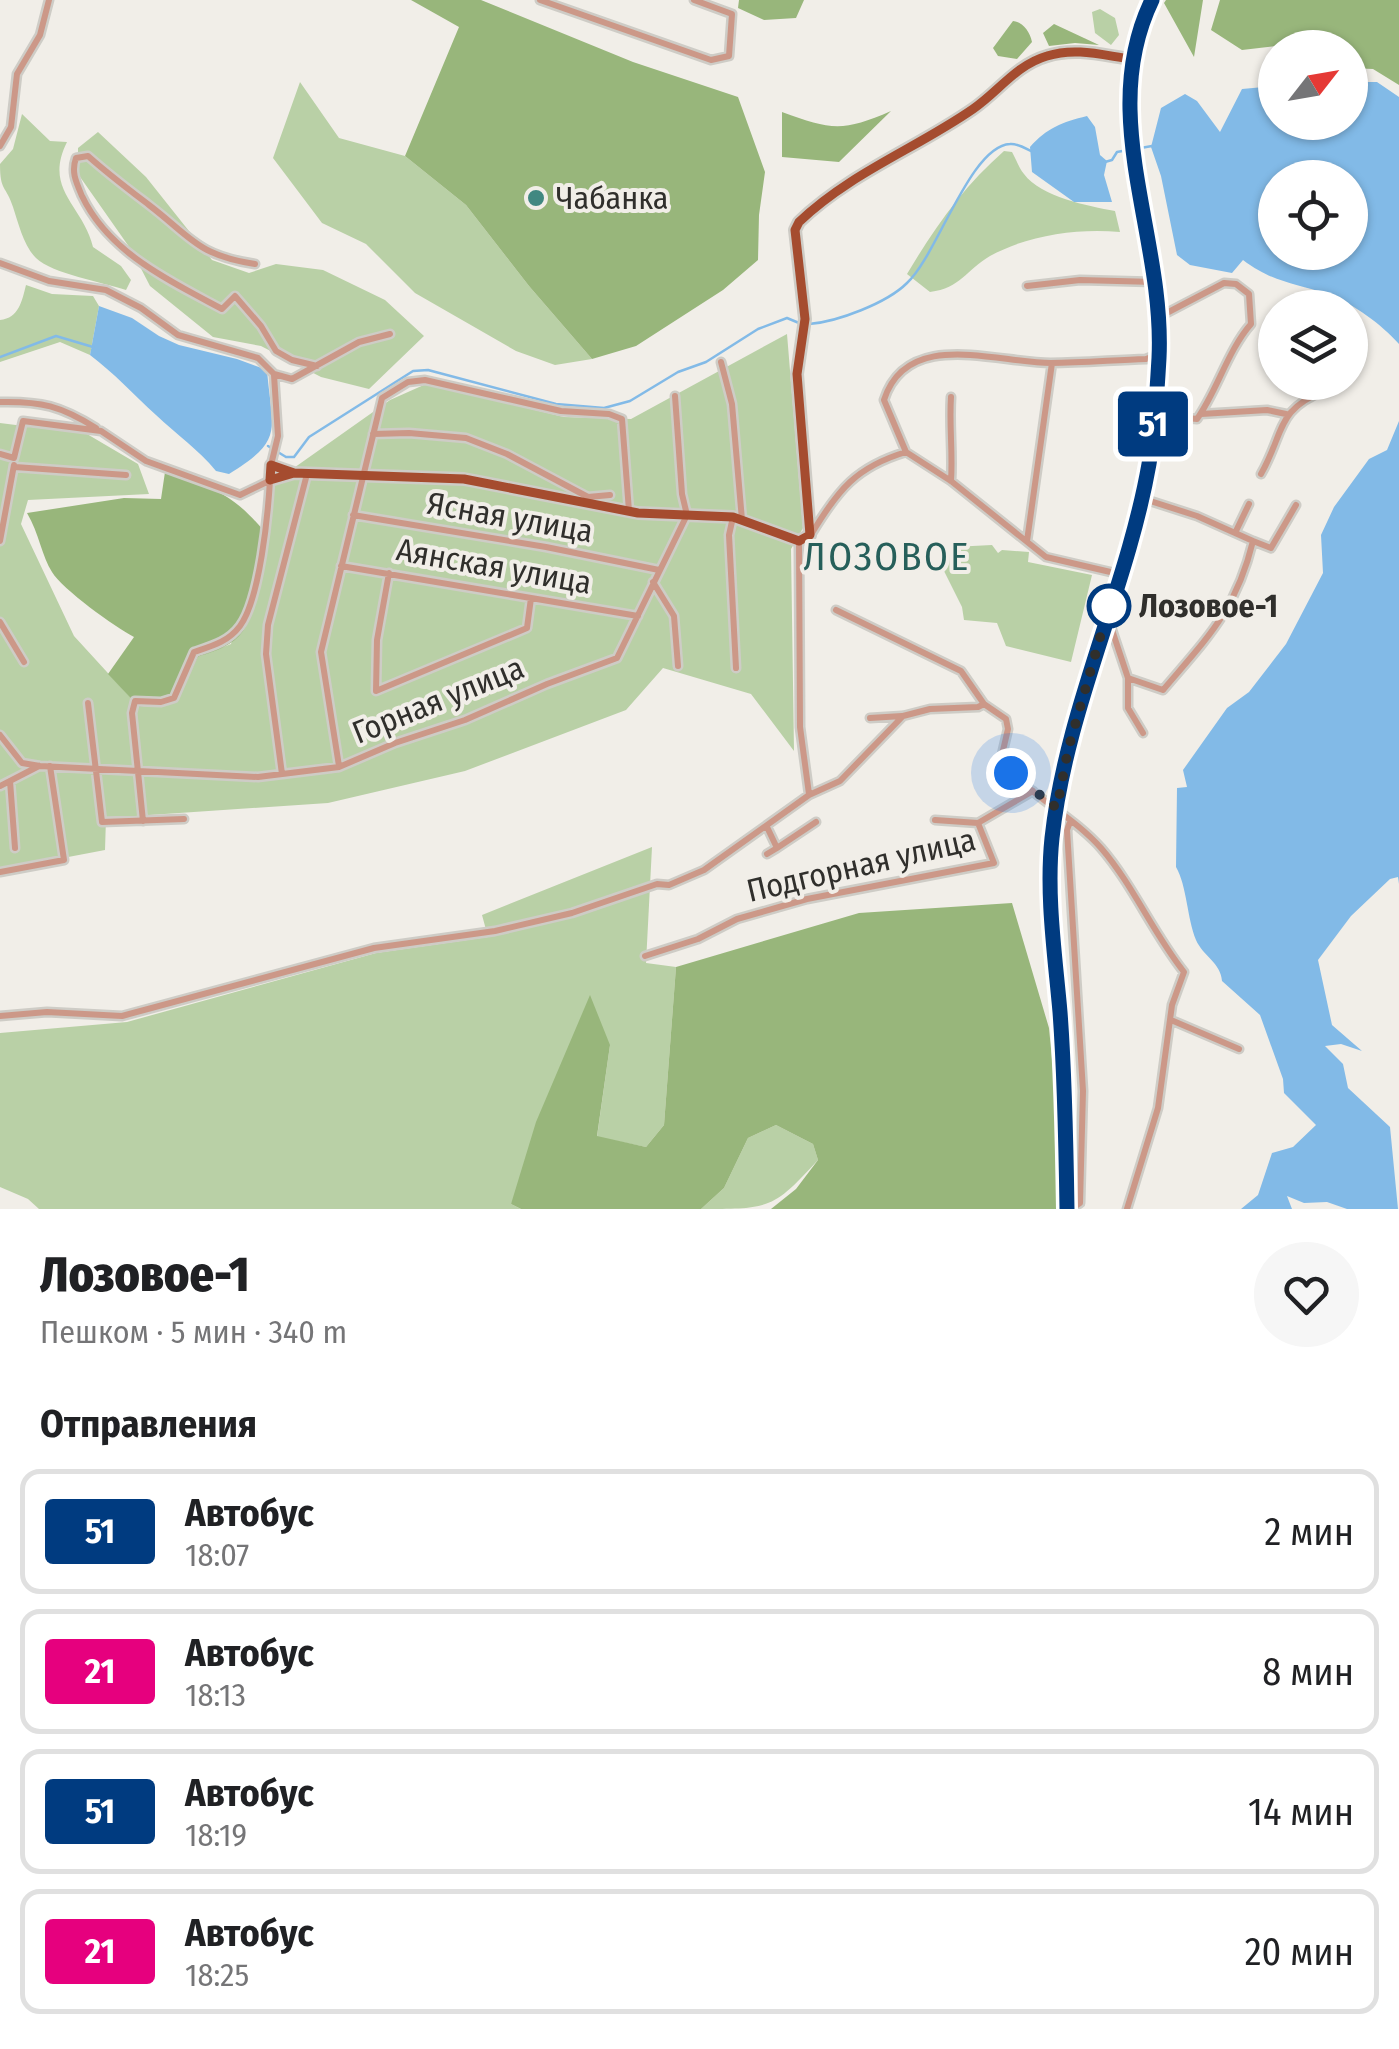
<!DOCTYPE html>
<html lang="ru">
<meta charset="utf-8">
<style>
:root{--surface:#fff;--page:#f6f6f6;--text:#202124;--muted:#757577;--line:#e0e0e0}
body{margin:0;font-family:"Fira Sans Condensed",sans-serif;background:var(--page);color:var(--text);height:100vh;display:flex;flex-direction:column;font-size:38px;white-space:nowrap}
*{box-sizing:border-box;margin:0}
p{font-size:32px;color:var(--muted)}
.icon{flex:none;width:55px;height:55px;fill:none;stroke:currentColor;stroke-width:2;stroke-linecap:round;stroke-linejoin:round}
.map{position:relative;height:1209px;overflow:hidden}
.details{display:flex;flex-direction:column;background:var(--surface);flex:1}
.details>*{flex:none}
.badge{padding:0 20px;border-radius:8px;font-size:35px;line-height:65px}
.needle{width:65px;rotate:59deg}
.tools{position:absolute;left:1258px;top:30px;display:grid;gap:20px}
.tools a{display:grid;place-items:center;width:110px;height:110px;border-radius:50%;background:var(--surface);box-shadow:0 2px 8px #0004;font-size:50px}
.you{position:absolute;width:50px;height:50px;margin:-25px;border:8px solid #fff;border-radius:50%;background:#1a73e8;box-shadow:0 0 0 15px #1a73e833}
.map>.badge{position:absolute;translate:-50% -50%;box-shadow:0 0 0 5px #fff}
h2{padding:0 40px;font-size:38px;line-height:90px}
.round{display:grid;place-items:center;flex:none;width:105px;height:105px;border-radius:52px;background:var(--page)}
.headline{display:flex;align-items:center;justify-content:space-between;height:170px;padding:0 40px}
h1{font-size:48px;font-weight:800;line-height:75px}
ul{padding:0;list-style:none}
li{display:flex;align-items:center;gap:30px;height:125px;margin:0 20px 15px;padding:0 20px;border:5px solid var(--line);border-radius:20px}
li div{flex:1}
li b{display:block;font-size:38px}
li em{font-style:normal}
li .badge{min-width:110px;font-weight:700;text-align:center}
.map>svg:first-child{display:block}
.green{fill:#b9d0a6}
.forest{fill:#98b67b}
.water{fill:#82bae7;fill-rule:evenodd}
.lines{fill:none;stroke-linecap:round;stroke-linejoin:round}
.stream{stroke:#82bae7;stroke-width:2.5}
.minor-casing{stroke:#ceccc6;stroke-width:11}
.major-casing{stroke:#ceccc6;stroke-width:14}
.minor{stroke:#cc9888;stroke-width:6}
.major{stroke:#a54c2f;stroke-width:9}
.line-casing{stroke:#fff;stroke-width:22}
.line{stroke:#003b80;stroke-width:15}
.walk{stroke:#302f2c;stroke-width:10;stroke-dasharray:0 18}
.poi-dot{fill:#418881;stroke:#f1eee8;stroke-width:4}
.stop-dot{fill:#fff;stroke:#003b80;stroke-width:5}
.labels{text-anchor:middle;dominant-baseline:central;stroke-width:8;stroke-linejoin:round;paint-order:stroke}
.poi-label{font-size:32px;fill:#302f2c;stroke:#f1eee8;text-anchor:start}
.street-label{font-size:32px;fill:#302f2c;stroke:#f1eee8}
.stop-label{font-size:32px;font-weight:bold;fill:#302f2c;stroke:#f1eee8;text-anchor:start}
.quarter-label{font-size:38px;letter-spacing:2.5px;fill:#265f5a;stroke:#f1eee8}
</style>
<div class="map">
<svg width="1399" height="1209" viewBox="0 0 1399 1209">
<rect width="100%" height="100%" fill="#f1eee8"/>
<!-- green -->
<path class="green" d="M1100 9 1115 18 1119 35 1111 45 1095 33 1092 12Z
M300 82 339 138 405 156 466 205 529 286 592 359 555 365 516 351 415 293 366 244 322 223 273 158Z
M22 114 50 141 67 142C43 190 83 205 93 247L121 266 131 280 126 290C102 282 53 274 36 258 24 247 18 222 13 207 6 185 0 192 0 164L13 149Z
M98 132 146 177 212 260 249 273 276 264 323 270 385 300 424 336 369 389 321 377 261 346 213 337 150 286 132 251 78 174V148Z
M1004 151 1012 152C1016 159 1019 168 1024 174 1041 197 1088 206 1115 211L1120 232C1078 228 1028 235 990 256 966 270 961 288 930 292L907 274C935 227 963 187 1004 151Z
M26 285 52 294 93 296 99 306 90 355 60 342 0 362V320C19 318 22 301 26 285Z
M787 334 803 528 791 549 794 751 751 694 663 668 626 710 465 771 328 803 106 818 105 850 0 870V423L87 434 138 464 149 494 28 500 21 524 74 636 139 707 177 702 198 657 231 644 274 482 390 400 426 384 564 417 631 419Z
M992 545 998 553 1002 550 1029 552 1028 562 1092 575 1071 662 1006 646 997 623 964 620 962 607 943 569 953 547Z
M652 847 646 963 676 967 664 1125 646 1147 597 1137 610 1045 511 1204 521 1209H39L28 1199 0 1187V1033L127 1022 376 953 488 937 482 915Z
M776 1125 813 1144 818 1160C773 1209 770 1209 701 1209L724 1188 748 1138Z"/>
<!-- forest -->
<path class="forest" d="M411 0H481L633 62 738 97 765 172 759 215 758 260 723 290 636 346 592 359 529 286 466 205 405 156 459 27Z
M739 0H804L796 18 764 20 738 8Z
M1166 0H1203L1194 57 1164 3Z
M1220 0H1399V85L1373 69 1350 68V48L1276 46 1242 50 1211 30Z
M1013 21C1023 22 1030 32 1032 42L1017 59 998 56 993 48Z
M1054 24 1099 45 1075 43 1049 46 1043 33Z
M891 111 839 162 782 157V112C831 130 843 132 891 111Z
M165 472C214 490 229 490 264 531 260 565 262 625 229 644 220 650 208 653 198 657L177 702 139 707 108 674 134 637C115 627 62 589 52 572 42 557 39 533 27 513L124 498 161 499Z
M1012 903 1049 1028 1058 1121V1209H771L796 1189 818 1160 813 1144 776 1125 748 1138 724 1188 701 1209H521L511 1204 536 1122 590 995 610 1045 597 1136 646 1147 664 1125 676 967 859 913Z"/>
<!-- water -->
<path class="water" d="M1350 82H1377L1399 97V344C1381 324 1354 304 1329 295 1294 282 1275 284 1243 260L1232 273 1190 265 1177 255 1161 176 1151 147 1161 108 1185 94 1197 101 1220 132 1242 89 1275 86V122H1350ZM1275 178H1350V252H1275Z
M1087 116 1095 127 1100 155 1107 161 1104 175 1112 202H1074L1032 172 1030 147C1047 128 1062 122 1087 116Z
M99 306 132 318 159 336 179 345 237 359 267 370C272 431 285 439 229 474L216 471C198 449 177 435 156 415 134 395 114 373 90 355Z
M1399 421V884L1398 877 1390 879 1351 916 1318 960 1332 1025 1362 1051 1341 1044 1325 1046 1343 1064 1348 1088 1390 1127 1398 1209H1347L1327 1202 1304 1203 1287 1196 1292 1209H1241L1258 1195 1272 1153 1293 1147 1316 1125 1284 1093 1283 1079 1260 1015 1222 981C1221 963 1203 956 1196 940 1187 918 1187 886 1176 867L1177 788 1187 787 1183 770 1227 708 1249 692 1286 644 1323 573 1321 535 1334 507 1369 459 1387 450Z"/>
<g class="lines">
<!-- stream -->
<path class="stream" d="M1135 149 1152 146
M1105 162 1112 160 1117 152 1128 150
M809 324C837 322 887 303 907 283 937 256 970 146 1010 144 1016 143 1025 148 1031 151
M0 357 56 336 93 347
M268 446 286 457H294L309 437 413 371 428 370 556 404 604 408 630 401 678 372 706 362 758 329 787 318 799 323"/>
<defs>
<path id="minor" d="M540 0 711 60 729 56 732 14 694 0
M0 146 11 127 17 74 40 35 49 0
M0 263 49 281 106 290 141 308 178 335 258 358 274 374 292 379 359 342 390 334
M255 264C197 255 192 238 149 205 128 189 108 174 88 156L76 158C71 172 76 182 82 196 109 253 170 281 222 309L235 296 261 326 276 351 292 360 317 366
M1027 286 1080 280 1155 282
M1159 317 1224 283 1236 284 1249 294 1251 324C1228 350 1217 391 1197 419L1168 416
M721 362 732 404 742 520
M0 402C41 401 61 406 96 428
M1201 414 1267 410 1286 414
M373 434 409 433 466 438 507 454 588 497 593 505
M906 452 884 400C907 328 997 363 1051 363 1082 363 1114 360 1146 359L1159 354
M0 454 14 458 23 421 101 431 146 461 240 495 269 481
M271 465 278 436 274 375
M15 467 126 475
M1261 474C1285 432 1275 410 1326 390
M951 481C953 452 949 426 951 397
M588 497 610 495
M1141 498 1197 516 1253 541
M353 515 546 547 659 570
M733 517 729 535 736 668
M1236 531 1249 504
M812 533C838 490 856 467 906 452L951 481 1046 557 1119 574
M0 541 14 465
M799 541 800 727 809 794
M1027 541 1052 363
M341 566 638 616
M389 573 377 640 376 691 527 628 531 598
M653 582 674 616 678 666
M836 610 961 671 984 704 1006 719 1008 729 1001 759C1027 795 1071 814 1101 848 1133 885 1153 933 1184 972L1172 1005 1158 1108 1127 1209
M0 622 24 662
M1106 625 1112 630 1128 678 1163 690C1207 638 1236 611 1253 541L1271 548 1296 505
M1128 678V708L1143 733
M88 703 102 822 184 819
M870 718 902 716
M0 735 22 763 40 766 258 777 339 767 395 743 465 720 547 684 617 658 687 515 682 494 675 396
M339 766 321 652 382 398 408 382 425 380 561 411 609 414 622 419 629 511
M282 774 266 654 268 625 307 474
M10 781 15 848
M0 786 39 766
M935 820 978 823 1033 791
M143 821 132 713 135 701 161 702 174 698 194 652C212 646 228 642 240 626 260 599 268 514 270 480
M1070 822 1067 830 1083 1091 1080 1203 1071 1209
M777 848 816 822
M767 854 777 848 767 827
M0 872 64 860 50 766
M645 956 698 939 737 919 807 899 994 863 978 823
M0 1016 47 1012 122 1016 374 948 495 931 572 913 657 884 669 885 704 870 809 795 840 781 903 716 930 709 978 707 984 704
M1171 1020 1239 1049"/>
<path id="major" d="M294 473 271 465 270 480 294 473 464 479 638 513 733 517 799 541 810 535 797 374 805 319 795 230 799 222C850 173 917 148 973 109 998 92 1016 65 1047 56 1075 47 1102 55 1130 59
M1067 1209C1066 1143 1065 1078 1060 1012 1055 955 1046 895 1052 838 1065 709 1127 590 1149 464 1155 429 1157 393 1159 358 1165 235 1096 117 1152 0"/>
</defs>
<!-- minor casing -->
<use href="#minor" class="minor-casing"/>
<!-- major casing -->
<use href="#major" class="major-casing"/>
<!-- minor -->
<use href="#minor" class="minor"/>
<!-- major -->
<use href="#major" class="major"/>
</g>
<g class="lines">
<defs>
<path id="line" d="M1067 1209C1066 1143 1065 1078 1060 1012 1055 955 1046 895 1052 838 1066 709 1127 589 1149 464 1155 429 1157 393 1159 358 1165 236 1096 116 1152 0"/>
</defs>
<!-- line casing -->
<use href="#line" class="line-casing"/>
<!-- line -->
<use href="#line" class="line"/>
<!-- walk -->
<path class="walk" d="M1011 773 1057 808 1068 750 1109 606"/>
</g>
<!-- markers -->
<circle class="poi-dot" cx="536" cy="198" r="10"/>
<circle class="stop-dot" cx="1109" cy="606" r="20"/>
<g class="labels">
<!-- poi labels -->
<g class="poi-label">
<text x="556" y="198">Чабанка</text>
</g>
<!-- street labels -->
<g class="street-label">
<text transform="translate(510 517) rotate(10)">Ясная улица</text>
<text transform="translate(494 566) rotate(10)">Аянская улица</text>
<text transform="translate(438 700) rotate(-22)">Горная улица</text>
<text transform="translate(861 865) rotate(-13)">Подгорная улица</text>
</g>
<!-- stop labels -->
<g class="stop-label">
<text x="1139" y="606">Лозовое-1</text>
</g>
<!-- quarter labels -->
<g class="quarter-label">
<text x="887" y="557">ЛОЗОВОЕ</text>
</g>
</g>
</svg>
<div class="tools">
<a><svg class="needle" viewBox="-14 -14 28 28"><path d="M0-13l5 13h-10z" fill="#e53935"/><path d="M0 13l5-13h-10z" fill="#757577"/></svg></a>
<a><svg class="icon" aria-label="locate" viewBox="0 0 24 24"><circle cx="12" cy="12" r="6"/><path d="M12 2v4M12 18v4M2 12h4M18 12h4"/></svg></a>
<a><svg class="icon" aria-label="layers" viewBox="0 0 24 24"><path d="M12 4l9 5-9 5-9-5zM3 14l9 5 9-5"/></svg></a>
</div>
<div class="you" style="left:1011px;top:773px"></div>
<b class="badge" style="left:1153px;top:424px;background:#003b80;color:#fff">51</b>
</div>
<section class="details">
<div class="headline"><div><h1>Лозовое-1</h1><p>Пешком · 5 мин · 340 m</p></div><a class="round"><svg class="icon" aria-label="heart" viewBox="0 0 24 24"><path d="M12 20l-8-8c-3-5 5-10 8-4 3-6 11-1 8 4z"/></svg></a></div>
<h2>Отправления</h2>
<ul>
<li><span class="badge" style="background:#003b80;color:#fff">51</span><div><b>Автобус</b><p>18:07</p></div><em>2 мин</em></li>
<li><span class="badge" style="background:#e6007e;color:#fff">21</span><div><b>Автобус</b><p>18:13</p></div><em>8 мин</em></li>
<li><span class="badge" style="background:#003b80;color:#fff">51</span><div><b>Автобус</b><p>18:19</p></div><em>14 мин</em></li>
<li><span class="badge" style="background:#e6007e;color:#fff">21</span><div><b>Автобус</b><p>18:25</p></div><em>20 мин</em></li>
</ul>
</section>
